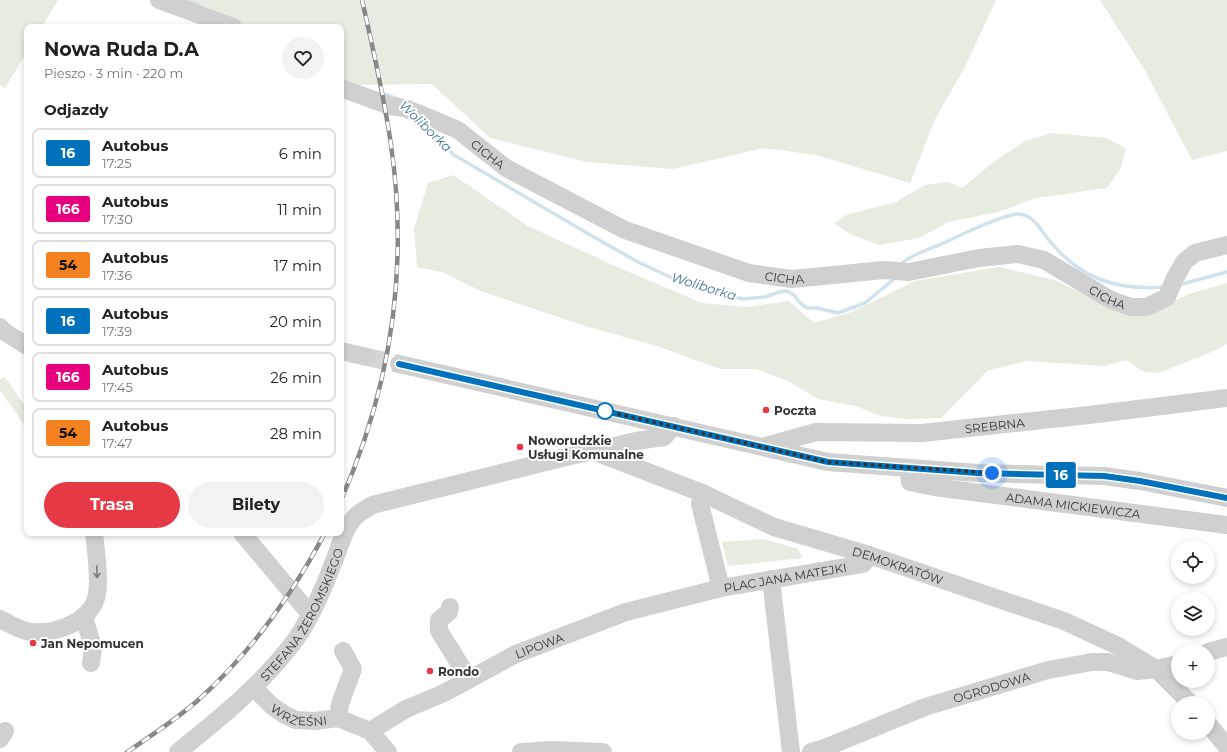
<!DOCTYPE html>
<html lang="pl">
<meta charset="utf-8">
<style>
:root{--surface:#fff;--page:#f2f2f2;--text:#202124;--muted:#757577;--line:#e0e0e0;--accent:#e63946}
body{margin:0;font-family:Montserrat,sans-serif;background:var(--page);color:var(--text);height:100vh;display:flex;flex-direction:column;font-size:15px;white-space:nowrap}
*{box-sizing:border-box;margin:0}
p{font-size:13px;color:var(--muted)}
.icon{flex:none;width:22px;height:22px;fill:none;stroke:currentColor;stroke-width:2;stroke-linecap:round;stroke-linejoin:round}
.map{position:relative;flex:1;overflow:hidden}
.drawer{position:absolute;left:24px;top:24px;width:320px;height:512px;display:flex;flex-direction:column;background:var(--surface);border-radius:8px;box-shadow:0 2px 6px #0003}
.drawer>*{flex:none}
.badge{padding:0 8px;border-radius:3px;font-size:14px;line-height:26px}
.fabs{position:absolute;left:1171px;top:540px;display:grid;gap:8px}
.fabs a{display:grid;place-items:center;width:44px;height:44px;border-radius:50%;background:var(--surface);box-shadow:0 2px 6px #0003;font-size:20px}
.you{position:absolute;width:20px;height:20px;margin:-10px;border:3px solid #fff;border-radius:50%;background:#1a73e8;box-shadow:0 0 0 6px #1a73e833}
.map>.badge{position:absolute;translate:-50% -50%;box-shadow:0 0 0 2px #fff}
h2{padding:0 20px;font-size:15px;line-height:36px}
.round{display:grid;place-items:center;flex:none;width:42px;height:42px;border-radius:21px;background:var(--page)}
.head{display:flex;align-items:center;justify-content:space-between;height:68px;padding:0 20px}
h1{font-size:19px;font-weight:700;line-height:30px}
.primary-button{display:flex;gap:8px;margin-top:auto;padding:8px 20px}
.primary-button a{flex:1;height:46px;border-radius:24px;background:var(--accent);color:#fff;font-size:16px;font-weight:700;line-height:46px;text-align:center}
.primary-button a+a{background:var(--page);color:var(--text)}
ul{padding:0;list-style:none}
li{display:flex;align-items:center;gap:12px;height:50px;margin:0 8px 6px;padding:0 12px;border:2px solid var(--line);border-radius:8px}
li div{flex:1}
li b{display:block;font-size:15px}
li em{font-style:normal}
li .badge{min-width:44px;font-weight:700;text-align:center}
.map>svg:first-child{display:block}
.green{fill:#e6ecdf}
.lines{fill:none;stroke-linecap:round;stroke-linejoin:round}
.stream{stroke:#cfe2ee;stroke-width:3.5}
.minor-tunnel{stroke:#d6d6d6;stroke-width:18;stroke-dasharray:18 9;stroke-linecap:butt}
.minor{stroke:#d0d0d0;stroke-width:18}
.rail-casing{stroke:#888;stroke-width:4.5}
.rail{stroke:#fff;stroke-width:3;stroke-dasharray:9;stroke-linecap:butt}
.oneway{stroke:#7a7a7a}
.line-casing{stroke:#fff;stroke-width:9}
.line{stroke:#0072bc;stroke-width:6}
.walk{stroke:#333;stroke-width:4;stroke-dasharray:0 7.2}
.poi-dot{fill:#e63946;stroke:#fff;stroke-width:1.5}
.stop-dot{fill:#fff;stroke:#0072bc;stroke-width:2}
.labels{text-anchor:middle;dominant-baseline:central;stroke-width:4;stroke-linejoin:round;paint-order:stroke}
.street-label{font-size:12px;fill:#333;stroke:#fff}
.poi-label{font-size:12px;font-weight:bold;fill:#333;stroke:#fff;text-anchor:start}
.water-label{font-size:13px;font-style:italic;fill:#3f7597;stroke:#fff}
</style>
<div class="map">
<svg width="1227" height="752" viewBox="0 0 1227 752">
<rect width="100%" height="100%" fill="#fff"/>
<!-- green -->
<path class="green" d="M0 0H58L42 27H27V52L5 88 0 85Z
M159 0H996L964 69 934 121 910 183 816 155 764 148 673 169 586 162 490 138 432 84 341 85V27H233Z
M1100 0H1227V151L1192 160 1144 69Z
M1052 133 1106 138 1126 148 1121 168 1107 188 1036 198 998 212 948 222 919 238 879 245 850 234 834 223 846 215 896 202 925 185 948 182 962 188 991 164 1025 141Z
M453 175 528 226 615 266 702 303 746 307 789 301 814 323 852 312 915 281 999 267 1054 280 1102 302 1151 311 1189 294 1227 283V344L1214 351 1159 373 1144 372 1126 360 1105 366 1026 361 987 371 941 418 908 419 880 416 856 406 818 399 788 381 756 369H720L660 347 585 326 481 291 442 272 417 267 414 229 428 183Z
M5 377 27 409V429L0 390V379Z
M764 539 798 549 803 558 728 566 722 542Z"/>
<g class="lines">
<!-- stream -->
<path class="stream" d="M187 0 201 6
M381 93 398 99
M423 123 454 155 599 240 638 262 681 282 723 295 744 299 765 297 779 292 787 291 794 295 799 302 807 308H817L838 313 865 303 894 279 896 276
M901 265C905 257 934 247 944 243 956 237 1008 212 1020 214 1035 217 1039 228 1048 239 1080 279 1117 291 1166 287
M1178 285 1227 272"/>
<!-- minor-tunnel -->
<path class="minor-tunnel" d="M367 357 399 364"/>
<!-- minor -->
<g class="minor">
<path d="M159 0 233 27"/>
<path id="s1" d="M341 88 390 106 404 108 425 116 458 130 506 168 625 230 749 273 792 279 884 270 909 272 979 258 1018 254 1044 260 1111 300 1131 307H1147L1167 297 1175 278 1184 262 1195 253 1227 245"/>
<path d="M0 327 5 332 27 346"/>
<path d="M341 351 367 357"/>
<path d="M399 364 828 462 978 473 1104 476 1140 481 1227 498"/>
<path id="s2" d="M766 446 816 432 922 433 1089 415 1227 398"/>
<path id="s3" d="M593 451 702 493 774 527 869 555 1064 621 1118 646 1156 669 1190 703"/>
<path id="s4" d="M908 468 910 482 934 487 1227 525"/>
<path d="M702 493 700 504 721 588"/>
<path d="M242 533 310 614"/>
<path d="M771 579 791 752"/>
<path d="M450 607 449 612 439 620V631L469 679"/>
<path d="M84 617 93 647 91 663"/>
<path d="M0 619C9 624 21 631 31 632 56 634 92 622 97 594 100 577 96 551 94 533"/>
<path d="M1208 652 1227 647"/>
<path id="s5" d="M254 688 272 706 285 715 296 720 315 721 338 718 370 731 388 752"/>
<path d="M338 718 340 704 353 669 343 651"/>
<path d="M1208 724 1227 747"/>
<path id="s6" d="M370 731 406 709 444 693 516 654 626 612 721 588 863 564 869 555"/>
<path d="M0 739 5 731"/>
<path id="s7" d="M178 752C220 718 263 684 296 639 309 621 324 588 332 566 339 550 343 530 355 517 359 512 367 509 372 505L562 458 636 441 664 437 674 426"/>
<path d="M521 752 552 750 603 752"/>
<path id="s8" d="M811 752 827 747 925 707 1048 670 1092 662H1108L1137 671 1156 669 1178 664"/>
</g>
<defs>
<path id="rail" d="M341 500C391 387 409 269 391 145 384 96 373 48 362 0
M127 752C151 736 175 720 196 702 249 655 292 595 325 533"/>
</defs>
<!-- rail casing -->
<use href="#rail" class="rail-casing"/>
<!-- rail -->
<use href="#rail" class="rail"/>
</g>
<!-- one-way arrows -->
<defs><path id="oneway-shaft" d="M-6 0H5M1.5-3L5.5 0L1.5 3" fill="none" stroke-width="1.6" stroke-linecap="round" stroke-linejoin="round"/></defs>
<use class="oneway" href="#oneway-shaft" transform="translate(97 572) rotate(88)"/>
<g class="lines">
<defs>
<path id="line" d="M399 364 828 462 978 473 1104 476 1140 481 1227 498"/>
</defs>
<!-- line casing -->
<use href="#line" class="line-casing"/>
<!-- line -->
<use href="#line" class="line"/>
<!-- walk -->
<path class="walk" d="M605 411 828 462 992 473"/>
</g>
<!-- markers -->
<g class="poi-dot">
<circle cx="766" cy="410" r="4"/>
<circle cx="520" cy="447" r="4"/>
<circle cx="33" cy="643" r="4"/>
<circle cx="430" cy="671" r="4"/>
</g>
<circle class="stop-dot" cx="605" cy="411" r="8"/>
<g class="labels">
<!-- street labels -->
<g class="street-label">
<text stroke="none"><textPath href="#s1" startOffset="163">CICHA</textPath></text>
<text stroke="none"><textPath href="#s1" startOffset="487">CICHA</textPath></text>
<text stroke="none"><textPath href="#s1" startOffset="823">CICHA</textPath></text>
<text stroke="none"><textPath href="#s2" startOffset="231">SREBRNA</textPath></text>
<text stroke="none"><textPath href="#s4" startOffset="179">ADAMA MICKIEWICZA</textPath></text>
<text stroke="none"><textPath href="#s3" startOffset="326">DEMOKRATÓW</textPath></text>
<text stroke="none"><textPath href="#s6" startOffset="446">PLAC JANA MATEJKI</textPath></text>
<text stroke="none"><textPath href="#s7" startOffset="188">STEFANA ŻEROMSKIEGO</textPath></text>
<text stroke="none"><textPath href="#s6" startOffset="190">LIPOWA</textPath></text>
<text stroke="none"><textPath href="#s8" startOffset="192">OGRODOWA</textPath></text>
<text stroke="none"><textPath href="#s5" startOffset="55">WRZEŚNI</textPath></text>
</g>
<!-- poi labels -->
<g class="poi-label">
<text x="774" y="410">Poczta</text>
<text x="528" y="440">Noworudzkie<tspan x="528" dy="14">Usługi Komunalne</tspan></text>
<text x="41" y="643">Jan Nepomucen</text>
<text x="438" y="671">Rondo</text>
</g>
<!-- water labels -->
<g class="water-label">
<text transform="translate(426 126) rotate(44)">Woliborka</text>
<text transform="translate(704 286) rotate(17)">Woliborka</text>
</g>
</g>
</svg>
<div class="fabs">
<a><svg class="icon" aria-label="locate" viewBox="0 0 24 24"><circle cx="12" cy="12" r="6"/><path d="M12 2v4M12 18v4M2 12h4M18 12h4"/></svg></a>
<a><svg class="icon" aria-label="layers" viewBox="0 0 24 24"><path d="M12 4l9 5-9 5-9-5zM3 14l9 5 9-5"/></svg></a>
<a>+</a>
<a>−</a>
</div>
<div class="you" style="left:992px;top:473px"></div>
<b class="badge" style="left:1061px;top:475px;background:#0072bc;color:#fff">16</b>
<section class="drawer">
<div class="head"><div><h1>Nowa Ruda D.A</h1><p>Pieszo · 3 min · 220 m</p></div><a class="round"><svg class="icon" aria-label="heart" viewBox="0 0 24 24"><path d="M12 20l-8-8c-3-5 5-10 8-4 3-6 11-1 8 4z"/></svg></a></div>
<h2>Odjazdy</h2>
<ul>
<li><span class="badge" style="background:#0072bc;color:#fff">16</span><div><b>Autobus</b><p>17:25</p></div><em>6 min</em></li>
<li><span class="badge" style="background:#e6007e;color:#fff">166</span><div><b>Autobus</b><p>17:30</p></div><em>11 min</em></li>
<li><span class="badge" style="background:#f58220;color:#111">54</span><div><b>Autobus</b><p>17:36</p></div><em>17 min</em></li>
<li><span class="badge" style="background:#0072bc;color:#fff">16</span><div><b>Autobus</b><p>17:39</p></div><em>20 min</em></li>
<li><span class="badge" style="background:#e6007e;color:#fff">166</span><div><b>Autobus</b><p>17:45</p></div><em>26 min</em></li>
<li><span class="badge" style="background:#f58220;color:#111">54</span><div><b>Autobus</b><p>17:47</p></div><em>28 min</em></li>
</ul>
<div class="primary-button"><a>Trasa</a><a>Bilety</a></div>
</section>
</div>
